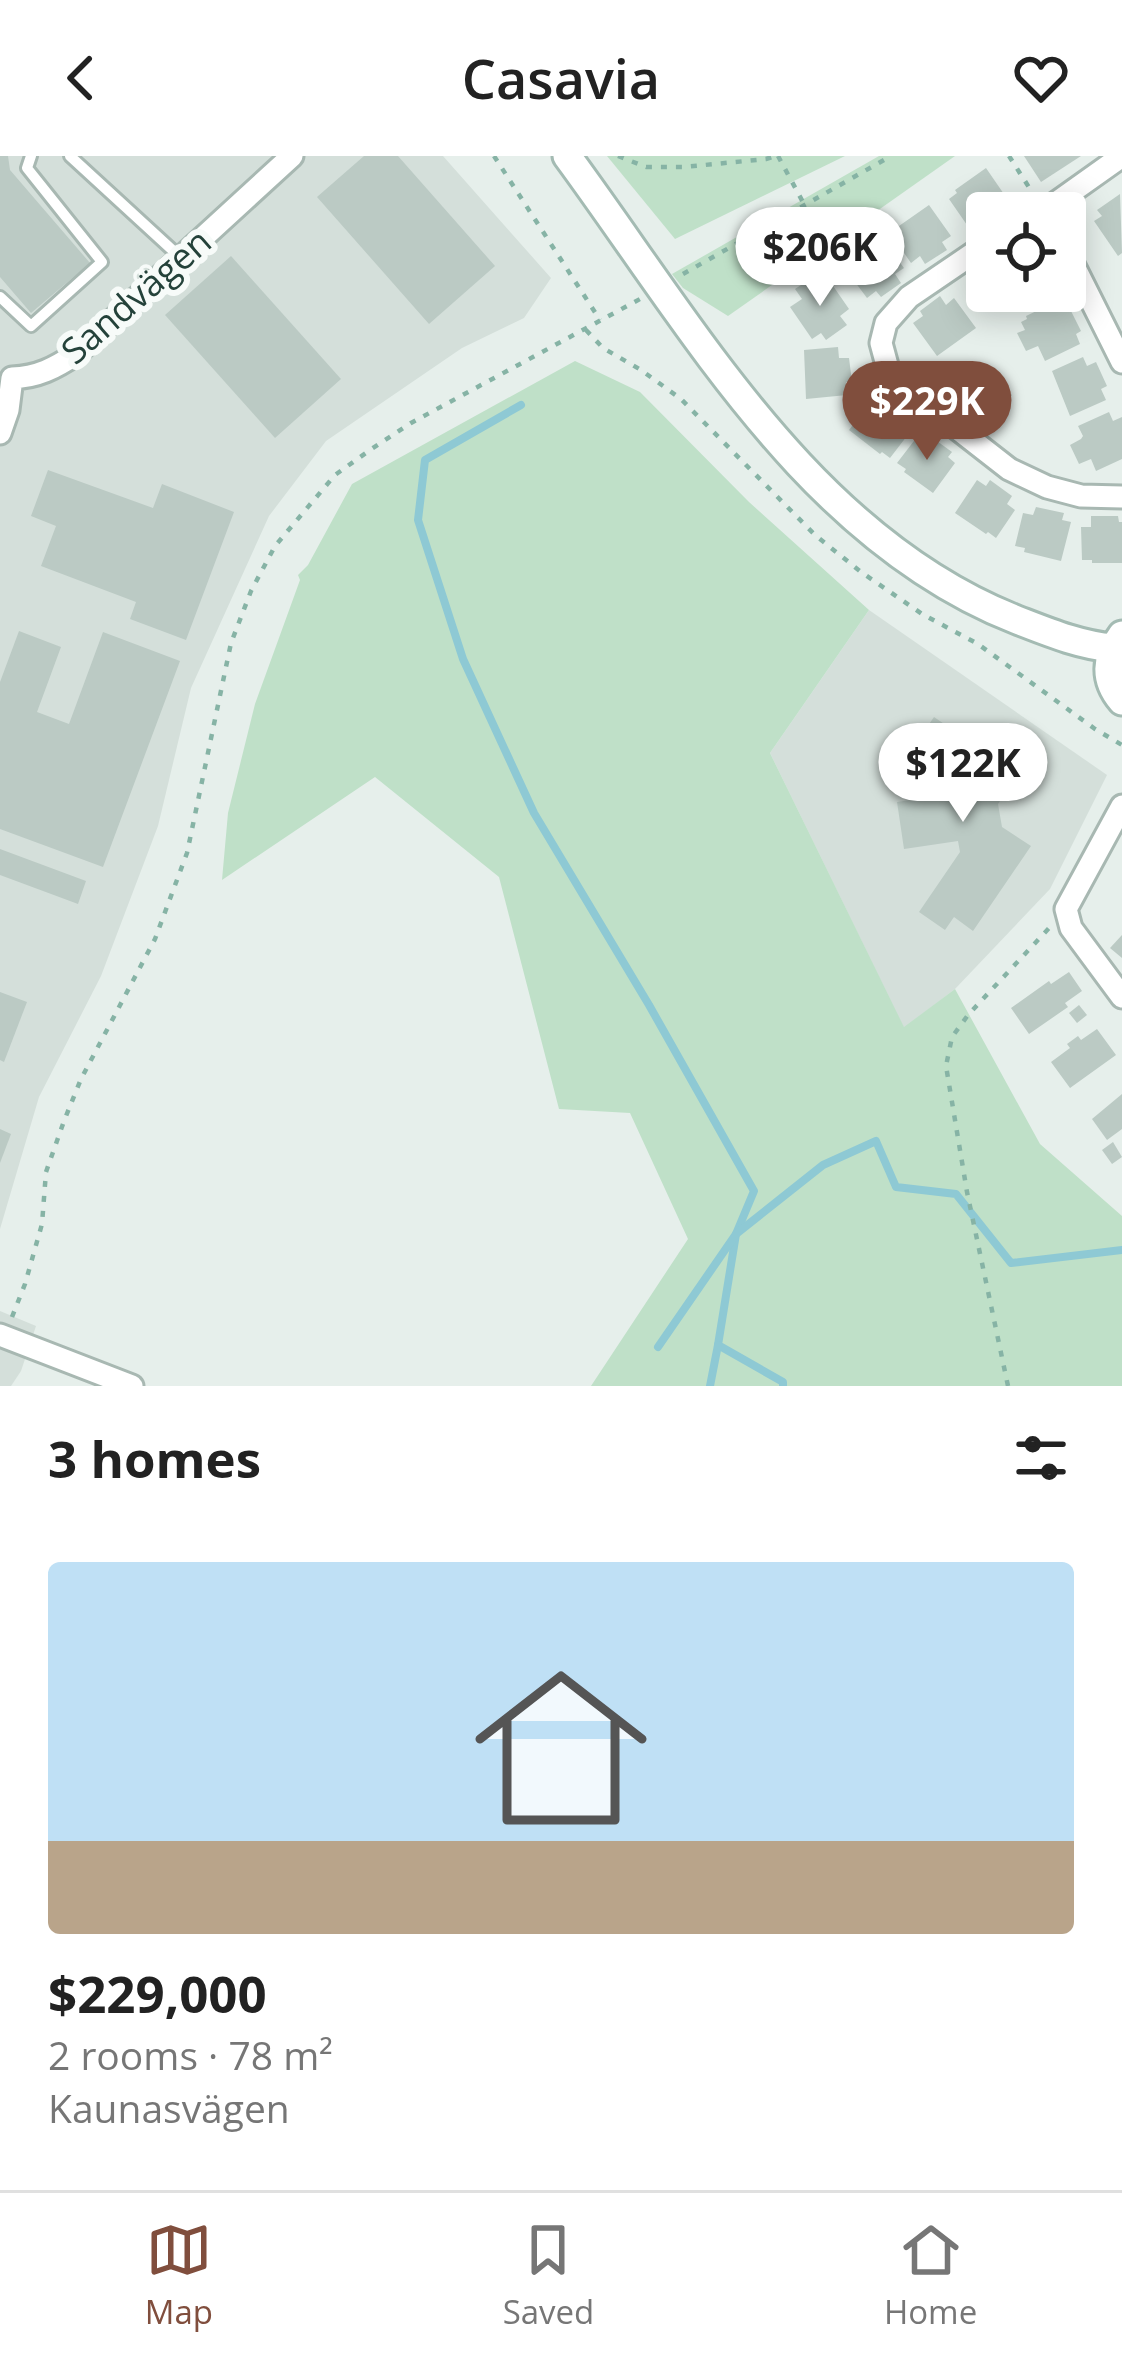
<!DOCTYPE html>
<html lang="en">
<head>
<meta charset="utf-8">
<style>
  :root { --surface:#fff; --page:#f2f2f2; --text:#222; --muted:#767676; --line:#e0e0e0; --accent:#804e3d }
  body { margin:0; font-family:"Open Sans",sans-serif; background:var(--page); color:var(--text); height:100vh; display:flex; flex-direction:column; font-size:45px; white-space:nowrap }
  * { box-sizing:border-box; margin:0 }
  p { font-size:39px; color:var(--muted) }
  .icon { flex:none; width:66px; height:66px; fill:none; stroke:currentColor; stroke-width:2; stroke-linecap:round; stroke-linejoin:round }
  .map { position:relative; height:1230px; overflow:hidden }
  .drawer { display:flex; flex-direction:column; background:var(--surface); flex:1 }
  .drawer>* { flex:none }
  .buttons { position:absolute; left:966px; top:36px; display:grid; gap:24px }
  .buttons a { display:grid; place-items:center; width:120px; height:120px; border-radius:12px; background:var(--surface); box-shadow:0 6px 30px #0003; font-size:60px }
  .price { position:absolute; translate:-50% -102px; padding:0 27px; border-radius:42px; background:#fff; color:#222; font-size:39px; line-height:78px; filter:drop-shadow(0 3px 6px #0008) }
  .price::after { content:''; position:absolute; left:50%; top:72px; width:36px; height:27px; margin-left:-18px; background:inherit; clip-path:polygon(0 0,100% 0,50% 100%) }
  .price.on { background:var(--accent); color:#fff }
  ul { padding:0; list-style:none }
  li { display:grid; align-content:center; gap:24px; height:636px; padding:0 48px }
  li+li { border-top:3px solid var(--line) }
  li span { display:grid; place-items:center; height:372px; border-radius:12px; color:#555 }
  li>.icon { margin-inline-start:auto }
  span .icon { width:216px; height:216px; fill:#fffc; stroke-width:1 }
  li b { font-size:51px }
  h2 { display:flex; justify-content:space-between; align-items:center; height:144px; padding:0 48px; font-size:51px }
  header { display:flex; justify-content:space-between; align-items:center; height:156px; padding:0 48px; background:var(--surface); font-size:54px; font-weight:600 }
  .menu { display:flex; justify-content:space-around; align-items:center; height:168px; border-top:3px solid var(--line); background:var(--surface); font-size:33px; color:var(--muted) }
  .menu a { display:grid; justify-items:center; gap:6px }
  .menu .on { color:var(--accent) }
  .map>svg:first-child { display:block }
</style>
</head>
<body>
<header><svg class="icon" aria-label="back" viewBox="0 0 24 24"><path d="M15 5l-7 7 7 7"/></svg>Casavia<svg class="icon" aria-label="heart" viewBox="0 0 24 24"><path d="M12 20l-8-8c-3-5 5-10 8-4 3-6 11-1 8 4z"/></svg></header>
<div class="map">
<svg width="1122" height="1230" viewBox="0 0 1122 1230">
  <rect width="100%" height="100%" fill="#e6efeb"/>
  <!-- built -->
  <g fill="#d4dfda">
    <path d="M0 0H443L551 122 524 162 462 192 326 285 269 360 191 532 158 670 101 820 39 941 0 1073Z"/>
    <path d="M869 454 1107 619 1050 733 955 833 904 872 770 597Z"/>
    <path d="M0 1155 36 1170 21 1215 11 1230H0Z"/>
  </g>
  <!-- green -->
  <g fill="#bfe0c8">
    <path d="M607 0H845L675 83Z"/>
    <path d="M879 0H955L728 160 683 132 672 118Z"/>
    <path d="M575 205 640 236 749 346 869 454 770 597 904 871 955 833 1040 988 1122 1060V1230H591L688 1083 630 957 559 953 499 721 375 621 222 724 228 657 255 548 300 424 298 419 308 409 352 328Z"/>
  </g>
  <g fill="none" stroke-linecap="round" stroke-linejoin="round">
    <!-- stream -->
    <g stroke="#8ec9d4" stroke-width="8">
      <path d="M521 249 425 304 418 364 463 503 534 657 649 849 754 1035 736 1078 718 1189 783 1226V1230"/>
      <path d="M658 1191 736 1078 823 1009 876 985 896 1031 956 1038 1011 1107 1122 1094"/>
      <path d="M710 1230 718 1189"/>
    </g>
  </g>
  <!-- building -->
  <g fill="#bbcac4">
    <path d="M0 0H8L10 14 90 107 31 157 0 121Z"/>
    <path d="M364 0H398L495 110 429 168 317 41Z"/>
    <path d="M1024 0H1081L1041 26Z"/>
    <path d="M986 12 1008 44 999 51 1004 57H987V68L982 72 975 63 967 69 949 43 957 37 955 34Z"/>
    <path d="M1120 38 1122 97 1118 100 1094 65 1102 60 1097 54Z"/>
    <path d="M929 49 951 80 942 86 947 94 925 108 920 100 911 107 893 81 902 75 899 70Z"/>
    <path d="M884 85 904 112 895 118 901 127 881 141 876 135 867 142 843 110 873 88 876 91Z"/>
    <path d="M231 100 341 223 275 282 165 159Z"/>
    <path d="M813 121 822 133 831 127 849 153 840 160 847 169 826 184 821 177 812 183 790 151 802 143 795 133Z"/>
    <path d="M1010 135H1059L1022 152Z"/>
    <path d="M940 140 946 149 954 142 976 172 937 200 913 167 923 160 920 155Z"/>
    <path d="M1057 145 1062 155 1069 151 1081 175 1076 178 1080 188 1045 205 1038 190 1026 195 1017 177 1025 174 1021 166 1027 163 1026 160Z"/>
    <path d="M838 191 839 202H849L852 226H846L847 239 806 243 804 194Z"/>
    <path d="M1083 201 1087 210 1096 206 1107 230 1101 233 1106 244 1070 260 1052 215Z"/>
    <path d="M971 211 980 218 983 215 1012 239 988 269 979 262 974 268 953 252 959 245 949 239Z"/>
    <path d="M873 243 881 250 885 244 908 261 902 270 910 276 890 302 882 296 880 298 849 274Z"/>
    <path d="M1109 256 1113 265 1122 261V303L1096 315 1091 303 1079 308 1070 289 1081 283 1083 280 1078 270Z"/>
    <path d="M930 280 952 296 948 301 955 307 933 337 904 316 906 313 897 307 917 281 925 287Z"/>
    <path d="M48 314 153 352 162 328 234 356 186 484 130 463 136 446 41 410 56 370 31 360Z"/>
    <path d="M977 324 986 330 990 324 1012 340 1007 348 1015 354 996 382 988 376 986 378 955 357Z"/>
    <path d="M1036 351 1064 357 1062 364 1071 366 1061 405 1024 396 1025 392 1015 390 1023 357 1033 359Z"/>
    <path d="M1091 360H1118L1119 366H1122V407H1092V404H1082L1081 371H1091Z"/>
    <path d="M19 475 61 491 37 556 69 568 103 476 180 505 103 711 0 673V526Z"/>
    <path d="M934 561 1018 618 998 648 1002 671 1031 690 973 775 954 761 945 774 919 756 960 696 958 685 904 693 897 646 949 638 954 631 907 600Z"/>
    <path d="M0 693 86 725 78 748 0 719Z"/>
    <path d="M1122 779V802L1110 792Z"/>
    <path d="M1069 816 1082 835 1065 847 1068 851 1029 878 1011 852 1049 825 1051 828Z"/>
    <path d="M0 836 27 846 4 906 0 904Z"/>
    <path d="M1079 849 1087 859 1077 867 1069 857Z"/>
    <path d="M1097 873 1116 899 1070 932 1051 906 1070 892 1067 888 1078 880 1081 884Z"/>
    <path d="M1122 938V973L1107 984 1092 963Z"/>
    <path d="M0 973 11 978 0 1007Z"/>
    <path d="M1113 986 1122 1001 1112 1008 1102 994Z"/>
  </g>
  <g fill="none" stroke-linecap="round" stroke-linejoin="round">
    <defs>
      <g id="lane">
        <path d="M70 0 181 102"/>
        <path d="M0 141 31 170 102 106 27 12 31 0"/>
      </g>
      <g id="street">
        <path d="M1048 57 1046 54 1122 0"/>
        <path d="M987 88 909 141 886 167 881 187 888 213 909 235 1009 313 1047 331 1081 340 1122 341"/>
        <path d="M1065 92 1122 206"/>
        <path d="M0 277 8 254 12 222C38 221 55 212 76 198L292 0"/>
        <path d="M1122 650 1066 753 1071 772 1122 841"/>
        <path d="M0 1179 132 1230"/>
      </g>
      <g id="secondary">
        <path d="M567 0C693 171 810 383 1017 464 1048 476 1079 489 1113 492"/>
        <path d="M1122 479C1105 502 1104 524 1122 545"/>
      </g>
    </defs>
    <!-- lane casing -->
    <use href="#lane" stroke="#a8b8b2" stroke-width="16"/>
    <!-- street casing -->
    <use href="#street" stroke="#a8b8b2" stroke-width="27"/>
    <!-- secondary casing -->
    <use href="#secondary" stroke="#a4bbb3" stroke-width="33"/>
    <!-- path -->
    <g stroke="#86b3a5" stroke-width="4.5" stroke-dasharray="6 9" stroke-linecap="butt">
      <path d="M494 0 600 164"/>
      <path d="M618 0 646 11H684L766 3 775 0"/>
      <path d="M778 0 804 48"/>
      <path d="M1009 0 1032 36"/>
      <path d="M683 118 891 0"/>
      <path d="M586 174 603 192 641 214 681 243 815 379 861 416 922 458 978 488 1095 573 1122 589"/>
      <path d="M12 1161 25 1128 42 1068 46 1016 64 965 81 923 155 783 187 697 231 487 251 435 275 390 335 319 370 294 411 267 640 143"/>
      <path d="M1008 1230 967 1036 946 910 952 881 968 859 1051 770"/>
    </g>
    <!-- lane -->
    <use href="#lane" stroke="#fff" stroke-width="10"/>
    <!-- street -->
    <use href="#street" stroke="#fff" stroke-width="21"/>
    <!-- secondary -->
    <use href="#secondary" stroke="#fff" stroke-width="27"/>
  </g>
  <g text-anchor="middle" stroke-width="12" stroke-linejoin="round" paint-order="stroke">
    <!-- street labels -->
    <g font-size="36" fill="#24423a" stroke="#f7fbf9">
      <text transform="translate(136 140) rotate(-41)" y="13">Sandvägen</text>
    </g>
  </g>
</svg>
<div class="buttons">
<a><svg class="icon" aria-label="locate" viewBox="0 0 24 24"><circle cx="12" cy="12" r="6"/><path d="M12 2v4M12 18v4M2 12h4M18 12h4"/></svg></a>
</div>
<b class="price" style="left:820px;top:153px">$206K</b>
<b class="price on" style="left:927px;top:307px">$229K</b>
<b class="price" style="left:963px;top:669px">$122K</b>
</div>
<section class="drawer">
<h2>3 homes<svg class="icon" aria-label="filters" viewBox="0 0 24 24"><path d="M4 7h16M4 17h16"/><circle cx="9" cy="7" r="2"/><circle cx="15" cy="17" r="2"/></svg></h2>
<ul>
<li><span style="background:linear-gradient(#bfe0f5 75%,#b9a48a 0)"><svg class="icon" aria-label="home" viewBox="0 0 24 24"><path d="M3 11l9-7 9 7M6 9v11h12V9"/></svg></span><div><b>$229,000</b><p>2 rooms · 78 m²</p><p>Kaunasvägen</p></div></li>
</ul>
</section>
<nav class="menu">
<a class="on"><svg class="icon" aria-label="map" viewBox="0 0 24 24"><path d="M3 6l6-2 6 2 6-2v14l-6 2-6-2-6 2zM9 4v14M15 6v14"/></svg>Map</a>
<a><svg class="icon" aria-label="saved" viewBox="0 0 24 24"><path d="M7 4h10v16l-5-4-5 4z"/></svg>Saved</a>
<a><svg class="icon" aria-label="home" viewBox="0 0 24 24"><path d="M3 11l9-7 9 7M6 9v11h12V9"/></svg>Home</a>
</nav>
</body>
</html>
